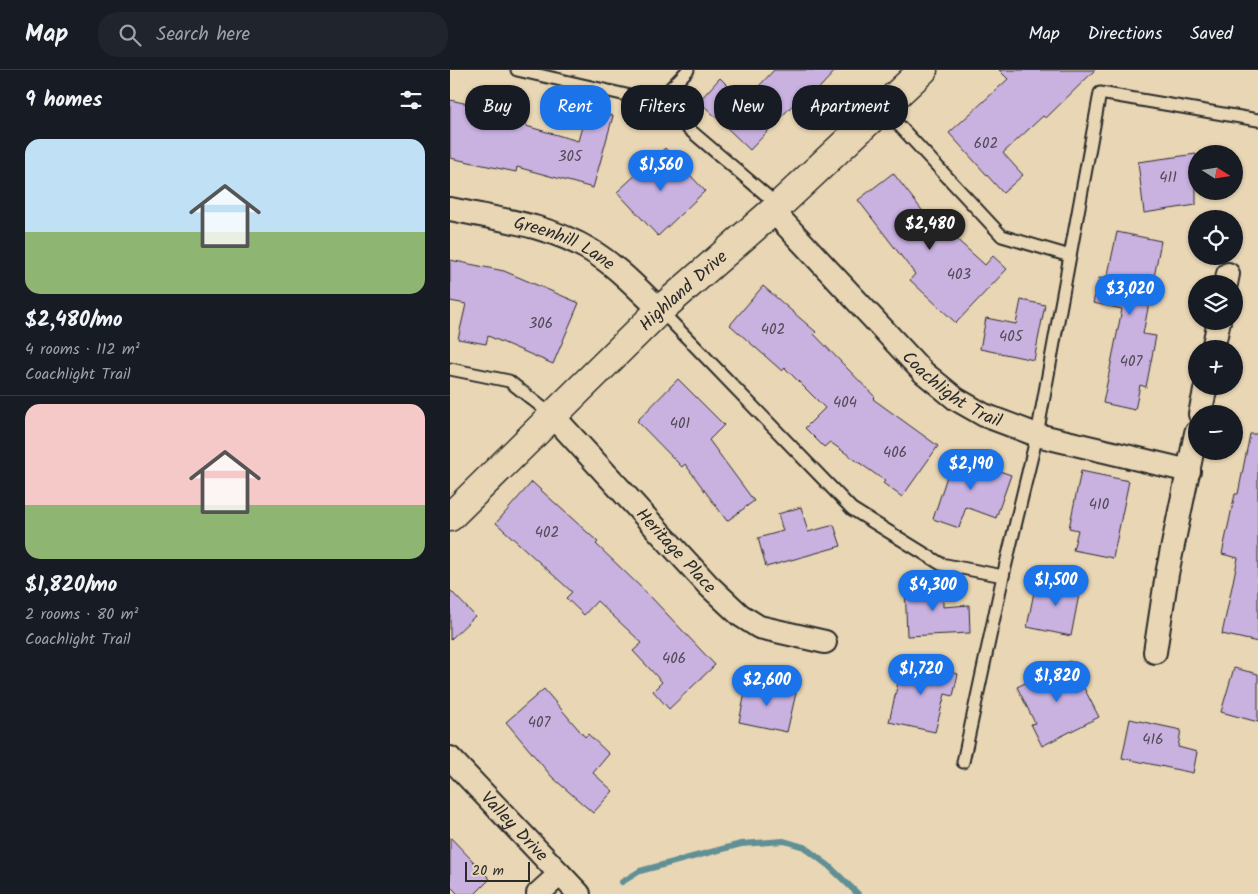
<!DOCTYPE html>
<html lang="en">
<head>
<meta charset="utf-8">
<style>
  :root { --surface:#171b24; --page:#20242c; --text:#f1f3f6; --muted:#9ea1a6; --line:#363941; --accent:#1a73e8 }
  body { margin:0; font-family:Kalam,sans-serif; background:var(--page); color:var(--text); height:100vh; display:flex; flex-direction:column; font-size:19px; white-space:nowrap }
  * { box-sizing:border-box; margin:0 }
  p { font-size:16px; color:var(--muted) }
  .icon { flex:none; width:28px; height:28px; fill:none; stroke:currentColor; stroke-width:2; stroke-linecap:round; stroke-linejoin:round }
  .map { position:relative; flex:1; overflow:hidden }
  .side { display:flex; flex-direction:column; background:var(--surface); width:450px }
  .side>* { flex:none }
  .guide { position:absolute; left:15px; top:15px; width:475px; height:45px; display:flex; gap:10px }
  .needle { width:32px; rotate:102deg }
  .controls { position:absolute; left:738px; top:75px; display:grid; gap:10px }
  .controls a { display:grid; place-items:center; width:55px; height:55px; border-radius:50%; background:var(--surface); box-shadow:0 1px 4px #0004; font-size:25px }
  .scale { position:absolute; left:15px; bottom:12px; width:65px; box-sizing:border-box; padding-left:5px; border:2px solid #2b2b2b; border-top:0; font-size:14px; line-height:18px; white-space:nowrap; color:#2b2b2b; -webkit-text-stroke:4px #e8d6b4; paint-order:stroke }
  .price { position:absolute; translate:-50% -42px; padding:0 11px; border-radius:18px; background:var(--accent); color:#fff; font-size:16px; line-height:32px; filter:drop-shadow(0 1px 2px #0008) }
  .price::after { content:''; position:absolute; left:50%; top:30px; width:15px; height:11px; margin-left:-8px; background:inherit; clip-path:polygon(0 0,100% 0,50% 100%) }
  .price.current { background:#222; color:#fff }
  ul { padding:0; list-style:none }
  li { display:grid; align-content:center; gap:10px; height:265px; padding:0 25px }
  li+li { border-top:1px solid var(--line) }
  li span { display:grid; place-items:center; height:155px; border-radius:15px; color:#555 }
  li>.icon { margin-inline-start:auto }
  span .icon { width:90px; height:90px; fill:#fffc; stroke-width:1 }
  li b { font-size:21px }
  h2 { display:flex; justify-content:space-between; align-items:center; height:60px; padding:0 25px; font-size:21px }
  .pill { padding:0 18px; border-radius:20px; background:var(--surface); box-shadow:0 1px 4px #0004; font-size:18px; line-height:45px }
  .pill.current { background:var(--accent); color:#fff }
  header { display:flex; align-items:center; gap:30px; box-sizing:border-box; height:70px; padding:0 25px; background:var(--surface); border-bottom:1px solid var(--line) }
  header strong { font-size:24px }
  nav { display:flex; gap:28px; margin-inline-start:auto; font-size:18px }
  .search { width:350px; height:45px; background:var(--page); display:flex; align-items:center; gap:12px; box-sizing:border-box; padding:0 18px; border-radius:20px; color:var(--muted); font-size:19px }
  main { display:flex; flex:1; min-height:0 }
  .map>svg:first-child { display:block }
</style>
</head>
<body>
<header>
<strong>Map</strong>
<div class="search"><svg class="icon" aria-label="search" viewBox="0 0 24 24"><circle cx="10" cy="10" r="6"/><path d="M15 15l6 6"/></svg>Search here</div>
<nav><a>Map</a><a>Directions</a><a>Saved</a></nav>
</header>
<main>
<section class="side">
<h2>9 homes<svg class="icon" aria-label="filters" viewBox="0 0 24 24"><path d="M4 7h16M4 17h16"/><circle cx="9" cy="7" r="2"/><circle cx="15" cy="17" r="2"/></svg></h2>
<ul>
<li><span style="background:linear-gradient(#bfe0f5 60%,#8fb573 0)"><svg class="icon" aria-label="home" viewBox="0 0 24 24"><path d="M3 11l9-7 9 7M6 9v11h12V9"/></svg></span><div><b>$2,480/mo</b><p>4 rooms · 112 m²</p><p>Coachlight Trail</p></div></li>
<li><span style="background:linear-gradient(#f6c9c9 65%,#8fb573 0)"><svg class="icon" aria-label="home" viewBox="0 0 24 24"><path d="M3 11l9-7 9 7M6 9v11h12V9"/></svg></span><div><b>$1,820/mo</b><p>2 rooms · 80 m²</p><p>Coachlight Trail</p></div></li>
</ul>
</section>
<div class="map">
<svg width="808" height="824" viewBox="0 0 808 824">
  <rect width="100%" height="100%" fill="#e8d6b4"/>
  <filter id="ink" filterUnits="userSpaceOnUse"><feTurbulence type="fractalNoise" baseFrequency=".02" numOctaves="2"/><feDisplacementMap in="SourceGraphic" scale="10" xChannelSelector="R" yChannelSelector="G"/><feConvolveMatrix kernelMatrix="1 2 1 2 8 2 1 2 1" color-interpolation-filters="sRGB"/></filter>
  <g filter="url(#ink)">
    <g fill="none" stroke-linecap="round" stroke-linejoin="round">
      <!-- stream -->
      <path stroke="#609095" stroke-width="6" d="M172 812 190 801 291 774 334 771 354 777 379 796 408 824"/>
    </g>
    <!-- building -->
    <g fill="#c9b1e0" stroke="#2b2b2b">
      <path d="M324 0H386L361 27 355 22 300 80 249 31 270 8 294 32Z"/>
      <path d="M549 0H645L596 48 593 46 553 83 573 105 553 123 499 63 558 9Z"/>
      <path d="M0 30 78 47 76 56 128 71 137 39 163 46 143 118 67 97 66 102 0 88Z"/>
      <path d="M215 78 255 121 208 166 167 122Z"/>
      <path d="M746 84V135L694 143 688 92Z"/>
      <path d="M443 103 496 171 502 165 535 195 543 186 557 199 506 253 460 210 465 204 408 130Z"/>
      <path d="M667 162 711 171 693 264 706 266 696 317 690 315 685 340 653 333 672 239 643 233 649 208 657 209Z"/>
      <path d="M0 190 54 201 129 233 103 294 38 266 36 274 8 269 16 234 0 231Z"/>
      <path d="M313 216 366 262 364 264 425 327 423 329 488 376 452 427 433 413 435 411 380 372 374 377 355 358 375 338 335 298 332 301 280 255Z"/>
      <path d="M571 230 595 235 584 290 530 279 536 248 566 254Z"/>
      <path d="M228 309 274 355 259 370 304 431 277 451 235 394 232 397 187 351Z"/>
      <path d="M800 364H808V572L772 564 788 488 772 484 785 424H788Z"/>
      <path d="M504 385 561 405 546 448 516 437 509 458 483 449Z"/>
      <path d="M631 401 679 411 663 488 623 480 628 460 619 458Z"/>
      <path d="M82 412 148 472 146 474 200 526 265 595 219 639 203 621 212 612 183 581 192 573 147 531 134 545 116 528 122 522 46 453Z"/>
      <path d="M351 437 358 462 384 455 391 476 316 497 308 468 333 461 328 444Z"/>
      <path d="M608 504 632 509 621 566 577 557 584 522 603 526Z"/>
      <path d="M493 512V537L519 535 520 563 457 566 455 514Z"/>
      <path d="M0 520 25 546 0 570Z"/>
      <path d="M453 591 508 604 503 626 495 624 485 662 439 652Z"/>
      <path d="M620 591 649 647 592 676 581 654 585 653 567 617Z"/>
      <path d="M784 598 808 604V652L771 642Z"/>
      <path d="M297 613 346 623 337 662 289 652Z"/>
      <path d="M94 619 135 667 138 664 159 684 143 703 163 721 143 743 102 707 56 652Z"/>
      <path d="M680 649 731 660 728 677 747 682 743 703 672 688Z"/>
      <path d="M0 767 40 809 25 824H8L0 816Z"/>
    </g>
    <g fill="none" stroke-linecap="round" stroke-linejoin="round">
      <defs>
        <g id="service">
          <path d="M67 0 207 32"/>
          <path d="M238 0 207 32 329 136"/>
          <path d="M433 38 552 166 620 186"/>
          <path d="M210 240 402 439 491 494 553 506 513 692"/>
          <path d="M0 299 59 311 103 346"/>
          <path d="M553 506 587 365 650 23 808 50"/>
        </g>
        <g id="minor">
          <path id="s1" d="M0 139C47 149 99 155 140 180 167 196 188 219 210 240"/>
          <path id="s2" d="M323 141 473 302 506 329 534 345 587 365 739 401"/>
          <path d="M776 214 778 204"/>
          <path d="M763 279 769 251"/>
          <path d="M750 344 756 316"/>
          <path id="s3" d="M104 347 258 515 290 545 309 557 375 572"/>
          <path d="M705 582 717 504 746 363"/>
          <path id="s4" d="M0 688 129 824"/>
          <path d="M88 824 110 804"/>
        </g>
        <g id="tertiary">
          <path id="s5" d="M0 447 210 240 323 141 473 0"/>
        </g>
      </defs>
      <!-- service casing -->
      <use href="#service" stroke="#2b2b2b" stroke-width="15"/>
      <!-- minor casing -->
      <use href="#minor" stroke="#2b2b2b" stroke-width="26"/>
      <!-- tertiary casing -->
      <use href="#tertiary" stroke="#2b2b2b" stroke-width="31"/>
      <!-- service -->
      <use href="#service" stroke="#e8d6b4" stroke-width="11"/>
      <!-- minor -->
      <use href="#minor" stroke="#e8d6b4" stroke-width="22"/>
      <!-- tertiary -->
      <use href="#tertiary" stroke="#e8d6b4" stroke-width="28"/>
    </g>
  </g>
  <g text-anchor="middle" stroke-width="4" stroke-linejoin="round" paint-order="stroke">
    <!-- number labels -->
    <g font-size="15" fill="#524c58">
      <text x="536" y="78">602</text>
      <text x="120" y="91">305</text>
      <text x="718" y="112">411</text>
      <text x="509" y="209">403</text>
      <text x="91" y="258">306</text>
      <text x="323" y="264">402</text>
      <text x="561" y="271">405</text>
      <text x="681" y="296">407</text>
      <text x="395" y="337">404</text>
      <text x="230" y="358">401</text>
      <text x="445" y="387">406</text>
      <text x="649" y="439">410</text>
      <text x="97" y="467">402</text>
      <text x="224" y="593">406</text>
      <text x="89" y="657">407</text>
      <text x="703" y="674">416</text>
    </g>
    <!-- street labels -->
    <g font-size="18" fill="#2b2b2b" stroke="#e8d6b4">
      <text dy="6" stroke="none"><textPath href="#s1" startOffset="120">Greenhill Lane</textPath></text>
      <text dy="6" stroke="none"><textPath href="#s5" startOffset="325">Highland Drive</textPath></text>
      <text dy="6" stroke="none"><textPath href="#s2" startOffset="254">Coachlight Trail</textPath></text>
      <text dy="6" stroke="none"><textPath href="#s3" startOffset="181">Heritage Place</textPath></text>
      <text dy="6" stroke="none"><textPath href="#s4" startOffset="94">Valley Drive</textPath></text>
    </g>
  </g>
</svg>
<div class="controls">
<a><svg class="needle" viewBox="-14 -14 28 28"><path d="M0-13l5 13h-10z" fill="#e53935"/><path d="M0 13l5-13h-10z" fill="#9ea1a6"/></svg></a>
<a><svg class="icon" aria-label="locate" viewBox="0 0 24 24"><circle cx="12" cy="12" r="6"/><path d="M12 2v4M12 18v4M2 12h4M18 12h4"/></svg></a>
<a><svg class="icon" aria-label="layers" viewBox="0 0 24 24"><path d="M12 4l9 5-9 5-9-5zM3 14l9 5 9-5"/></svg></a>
<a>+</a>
<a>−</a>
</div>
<div class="scale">20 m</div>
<b class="price" style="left:211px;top:122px">$1,560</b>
<b class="price current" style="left:480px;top:181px">$2,480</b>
<b class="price" style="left:680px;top:246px">$3,020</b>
<b class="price" style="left:521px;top:421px">$2,190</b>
<b class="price" style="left:606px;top:537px">$1,500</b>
<b class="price" style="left:483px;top:542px">$4,300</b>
<b class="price" style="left:471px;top:626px">$1,720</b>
<b class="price" style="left:607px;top:633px">$1,820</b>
<b class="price" style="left:317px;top:637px">$2,600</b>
<div class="guide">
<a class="pill">Buy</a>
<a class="pill current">Rent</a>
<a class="pill">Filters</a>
<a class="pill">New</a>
<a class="pill">Apartment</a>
</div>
</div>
</main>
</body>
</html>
